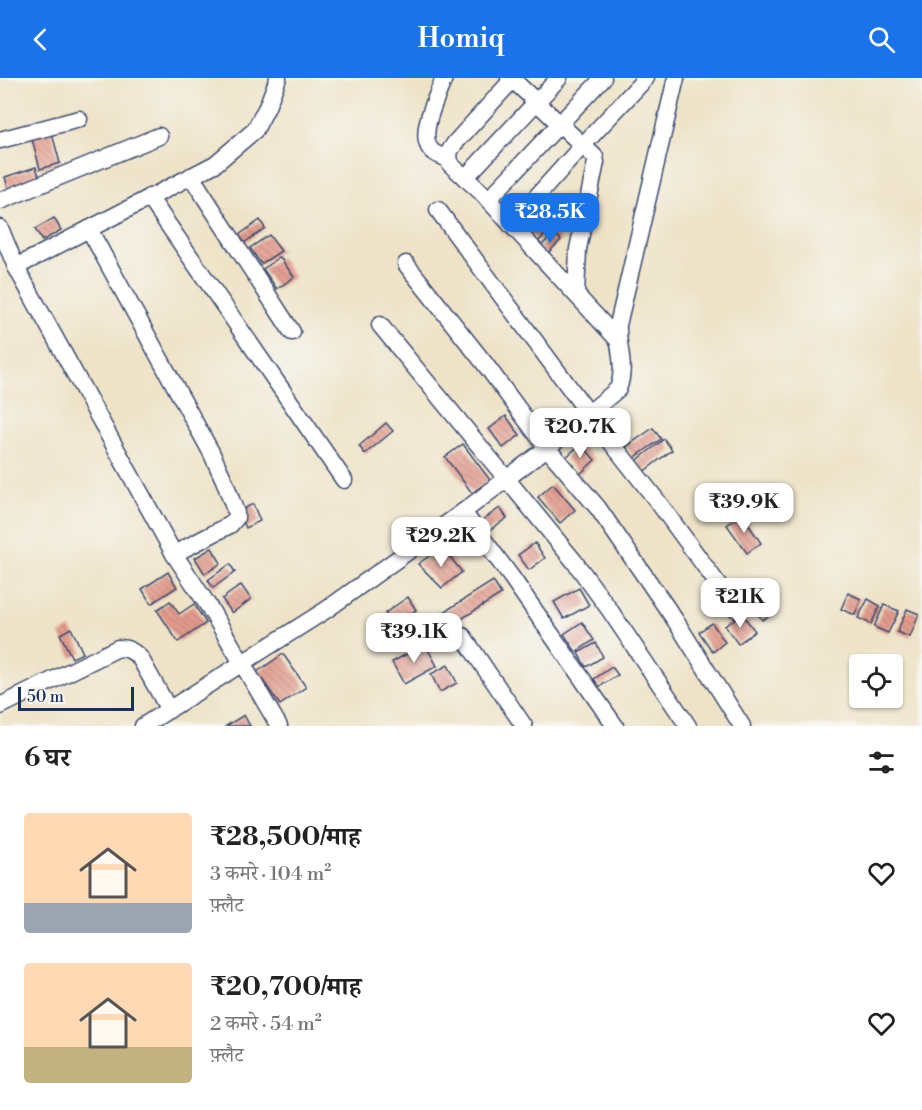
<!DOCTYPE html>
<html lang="hi">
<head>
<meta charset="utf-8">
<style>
  :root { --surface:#fff; --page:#f2f2f2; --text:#222; --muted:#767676; --accent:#1a73e8 }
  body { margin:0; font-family:"Libre Bodoni","Noto Serif Devanagari",serif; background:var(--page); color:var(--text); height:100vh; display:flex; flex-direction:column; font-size:22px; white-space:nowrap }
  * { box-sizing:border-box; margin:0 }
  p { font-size:20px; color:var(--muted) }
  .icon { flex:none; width:33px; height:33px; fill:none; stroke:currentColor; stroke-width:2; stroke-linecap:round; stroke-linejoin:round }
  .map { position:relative; height:648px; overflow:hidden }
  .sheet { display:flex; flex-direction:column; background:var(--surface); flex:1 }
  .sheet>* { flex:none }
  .buttons { position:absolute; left:849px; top:576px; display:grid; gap:12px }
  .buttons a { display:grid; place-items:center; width:54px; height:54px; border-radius:6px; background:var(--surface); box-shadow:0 2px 4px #0004; font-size:30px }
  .scale { position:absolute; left:18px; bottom:15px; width:116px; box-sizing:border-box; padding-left:6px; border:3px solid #1b2f5e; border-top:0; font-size:16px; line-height:21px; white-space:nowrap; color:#1b2f5e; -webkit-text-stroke:4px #f6f6f2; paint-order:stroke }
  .price { position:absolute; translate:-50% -51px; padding:0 14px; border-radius:12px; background:#fff; color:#222; font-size:20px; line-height:39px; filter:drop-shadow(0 2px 3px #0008) }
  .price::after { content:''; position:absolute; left:50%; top:36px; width:18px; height:14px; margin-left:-9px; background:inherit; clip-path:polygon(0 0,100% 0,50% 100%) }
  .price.active { background:var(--accent); color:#fff }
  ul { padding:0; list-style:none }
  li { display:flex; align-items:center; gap:18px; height:150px; padding:0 24px }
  li span { display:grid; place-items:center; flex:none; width:168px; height:120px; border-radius:6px; color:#555 }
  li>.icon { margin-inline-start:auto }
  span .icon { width:72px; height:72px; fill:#fffc; stroke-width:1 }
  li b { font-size:26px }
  h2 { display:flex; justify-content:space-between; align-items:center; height:72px; padding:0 24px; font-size:26px }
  header { display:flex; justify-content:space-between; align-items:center; height:78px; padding:0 24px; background:var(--accent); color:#fff; font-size:27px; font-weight:600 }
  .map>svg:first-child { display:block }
</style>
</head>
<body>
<header><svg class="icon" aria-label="back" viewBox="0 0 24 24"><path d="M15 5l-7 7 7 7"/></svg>Homiq<svg class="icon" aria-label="search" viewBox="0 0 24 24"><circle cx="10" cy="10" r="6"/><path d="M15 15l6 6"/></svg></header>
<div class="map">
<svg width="922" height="648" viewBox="0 0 922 648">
  <defs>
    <pattern id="building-back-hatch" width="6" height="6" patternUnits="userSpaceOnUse" patternTransform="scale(1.5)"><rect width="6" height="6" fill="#e49c8d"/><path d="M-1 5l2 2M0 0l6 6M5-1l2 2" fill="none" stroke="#b88076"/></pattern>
  </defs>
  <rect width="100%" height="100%" fill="#f6f6f2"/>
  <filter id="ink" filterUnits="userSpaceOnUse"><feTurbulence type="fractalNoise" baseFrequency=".0167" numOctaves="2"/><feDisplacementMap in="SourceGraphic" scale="12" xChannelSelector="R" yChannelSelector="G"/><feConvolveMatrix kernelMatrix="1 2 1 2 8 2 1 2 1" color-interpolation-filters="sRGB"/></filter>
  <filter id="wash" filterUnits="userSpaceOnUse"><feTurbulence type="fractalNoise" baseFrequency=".008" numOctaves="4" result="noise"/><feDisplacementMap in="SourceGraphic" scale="24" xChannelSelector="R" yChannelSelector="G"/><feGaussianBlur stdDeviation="1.35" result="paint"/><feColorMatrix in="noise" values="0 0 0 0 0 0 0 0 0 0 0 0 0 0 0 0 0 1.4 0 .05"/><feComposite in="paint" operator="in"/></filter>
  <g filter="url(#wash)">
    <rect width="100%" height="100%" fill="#eee3c7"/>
    <g id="blocks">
      <!-- building -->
      <g fill="url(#building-back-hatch)">
        <path d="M51 52 60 85 40 91 31 57Z"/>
        <path d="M36 89 41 104 9 113 5 99Z"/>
        <path d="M539 136 552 149 538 164 524 151Z"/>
        <path d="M54 140 61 152 42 163 35 151Z"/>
        <path d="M260 142 265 150 244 165 239 157Z"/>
        <path d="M554 155 561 162 546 177 539 170Z"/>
        <path d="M269 157 281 173 261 186 250 170Z"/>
        <path d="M280 179 294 199 277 211 263 191Z"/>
        <path d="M506 338 520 357 503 370 489 351Z"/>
        <path d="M386 345 393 353 365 376 359 368Z"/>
        <path d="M653 350 661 361 634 380 626 369Z"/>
        <path d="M664 361 672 372 643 394 635 384Z"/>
        <path d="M463 366 490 402 472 415 445 379Z"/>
        <path d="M581 366 595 382 580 396 565 380Z"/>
        <path d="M553 406 575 432 560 445 538 419Z"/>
        <path d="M253 426 260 443 246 450 239 433Z"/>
        <path d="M500 430 507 440 488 453 481 443Z"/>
        <path d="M742 437 761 465 747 475 727 447Z"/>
        <path d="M535 465 545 480 529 492 518 477Z"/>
        <path d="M442 469 462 494 442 510 418 486Z"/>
        <path d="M212 470 221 485 205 496 195 480Z"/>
        <path d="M230 486 235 494 213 510 208 502Z"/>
        <path d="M168 494 177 509 151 526 142 511Z"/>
        <path d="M493 503 501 516 433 559 425 546Z"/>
        <path d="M241 507 251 521 232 535 222 521Z"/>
        <path d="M579 510 589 527 564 541 554 524Z"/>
        <path d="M848 515 861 521 855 537 841 531Z"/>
        <path d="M768 517 778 533 762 542 753 527Z"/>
        <path d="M408 519 416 532 393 548 385 535Z"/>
        <path d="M868 521 880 528 871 546 858 540Z"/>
        <path d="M170 523 179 536 194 526 206 545 178 564 157 532Z"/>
        <path d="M884 527 899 533 888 555 874 549Z"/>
        <path d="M907 531 919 536 910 559 897 554Z"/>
        <path d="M742 536 755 553 738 566 725 548Z"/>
        <path d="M582 544 594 562 576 574 564 556Z"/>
        <path d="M712 545 725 564 713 574 699 554Z"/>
        <path d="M71 550 83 575 72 580 60 556Z"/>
        <path d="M596 565 603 579 586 589 578 575Z"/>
        <path d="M425 566 437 588 404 606 392 584Z"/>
        <path d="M283 576 306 609 280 627 257 594Z"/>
        <path d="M448 587 457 605 440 614 431 596Z"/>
        <path d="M612 589 618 597 599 609 594 601Z"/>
        <path d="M244 637 250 648H226Z"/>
      </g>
    </g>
  </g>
  <g filter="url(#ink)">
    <use href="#blocks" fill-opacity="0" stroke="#3b4a6e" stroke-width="1.5"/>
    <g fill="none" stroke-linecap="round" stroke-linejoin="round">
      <defs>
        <g id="street">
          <path d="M444 0C438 17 417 56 431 72 435 77 443 78 448 81"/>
          <path d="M509 0 513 2 595 79 596 84 578 171 576 216"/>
          <path d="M514 0 455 65 449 74 450 86 481 114 618 262"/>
          <path d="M0 62 79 41"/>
          <path d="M191 98 292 254"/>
          <path d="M465 100 559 0"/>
          <path d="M149 119 344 402"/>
          <path d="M488 122 603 0"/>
          <path d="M0 123 159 58"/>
          <path d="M438 132 589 336 658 424 736 531"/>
          <path d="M511 147 583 67 646 0"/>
          <path d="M0 150 16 189 174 476 209 529 279 648"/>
          <path d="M89 151 215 86 255 52 267 29 278 0"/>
          <path d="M406 186 485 286 547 370 598 430 675 542 742 648"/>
          <path d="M16 189 89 151 211 374 224 402 236 435V440L230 447 174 476"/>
          <path d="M380 247 574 483 609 531 688 648"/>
          <path d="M463 434 512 500 615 648"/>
          <path d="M463 558 524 648"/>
          <path d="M0 628 118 570C128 570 133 573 140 580L169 632"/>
          <path d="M143 648 326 532 463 434 547 370 618 311C627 287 617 271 618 247L676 0"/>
        </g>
      </defs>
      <!-- street casing -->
      <use href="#street" stroke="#3b4a6e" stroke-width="19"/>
      <!-- street -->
      <use href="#street" stroke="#fff" stroke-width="16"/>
    </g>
  </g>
</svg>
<div class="buttons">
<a><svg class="icon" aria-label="locate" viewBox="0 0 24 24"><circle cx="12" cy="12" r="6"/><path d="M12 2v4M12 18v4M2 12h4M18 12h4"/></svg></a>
</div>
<div class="scale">50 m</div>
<b class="price active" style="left:550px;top:166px">₹28.5K</b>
<b class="price" style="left:580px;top:381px">₹20.7K</b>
<b class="price" style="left:744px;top:456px">₹39.9K</b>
<b class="price" style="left:441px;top:490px">₹29.2K</b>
<b class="price" style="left:740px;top:551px">₹21K</b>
<b class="price" style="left:414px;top:586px">₹39.1K</b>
</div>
<section class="sheet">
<h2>6 घर<svg class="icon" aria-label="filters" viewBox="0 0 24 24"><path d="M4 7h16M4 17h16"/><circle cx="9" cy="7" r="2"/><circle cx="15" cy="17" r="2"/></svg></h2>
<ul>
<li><span style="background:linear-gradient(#ffd9b3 75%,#9aa5b1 0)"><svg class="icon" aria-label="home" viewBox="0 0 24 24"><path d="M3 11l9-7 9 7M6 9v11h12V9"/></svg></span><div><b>₹28,500/माह</b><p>3 कमरे · 104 m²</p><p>फ़्लैट</p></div><svg class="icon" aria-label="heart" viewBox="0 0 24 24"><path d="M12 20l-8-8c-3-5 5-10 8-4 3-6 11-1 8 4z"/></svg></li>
<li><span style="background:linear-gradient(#ffd9b3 70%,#c2b280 0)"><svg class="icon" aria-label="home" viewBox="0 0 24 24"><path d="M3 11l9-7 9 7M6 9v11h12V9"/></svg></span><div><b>₹20,700/माह</b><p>2 कमरे · 54 m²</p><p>फ़्लैट</p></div><svg class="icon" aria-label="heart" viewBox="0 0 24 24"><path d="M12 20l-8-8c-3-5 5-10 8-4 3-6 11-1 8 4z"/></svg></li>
</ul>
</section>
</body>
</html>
